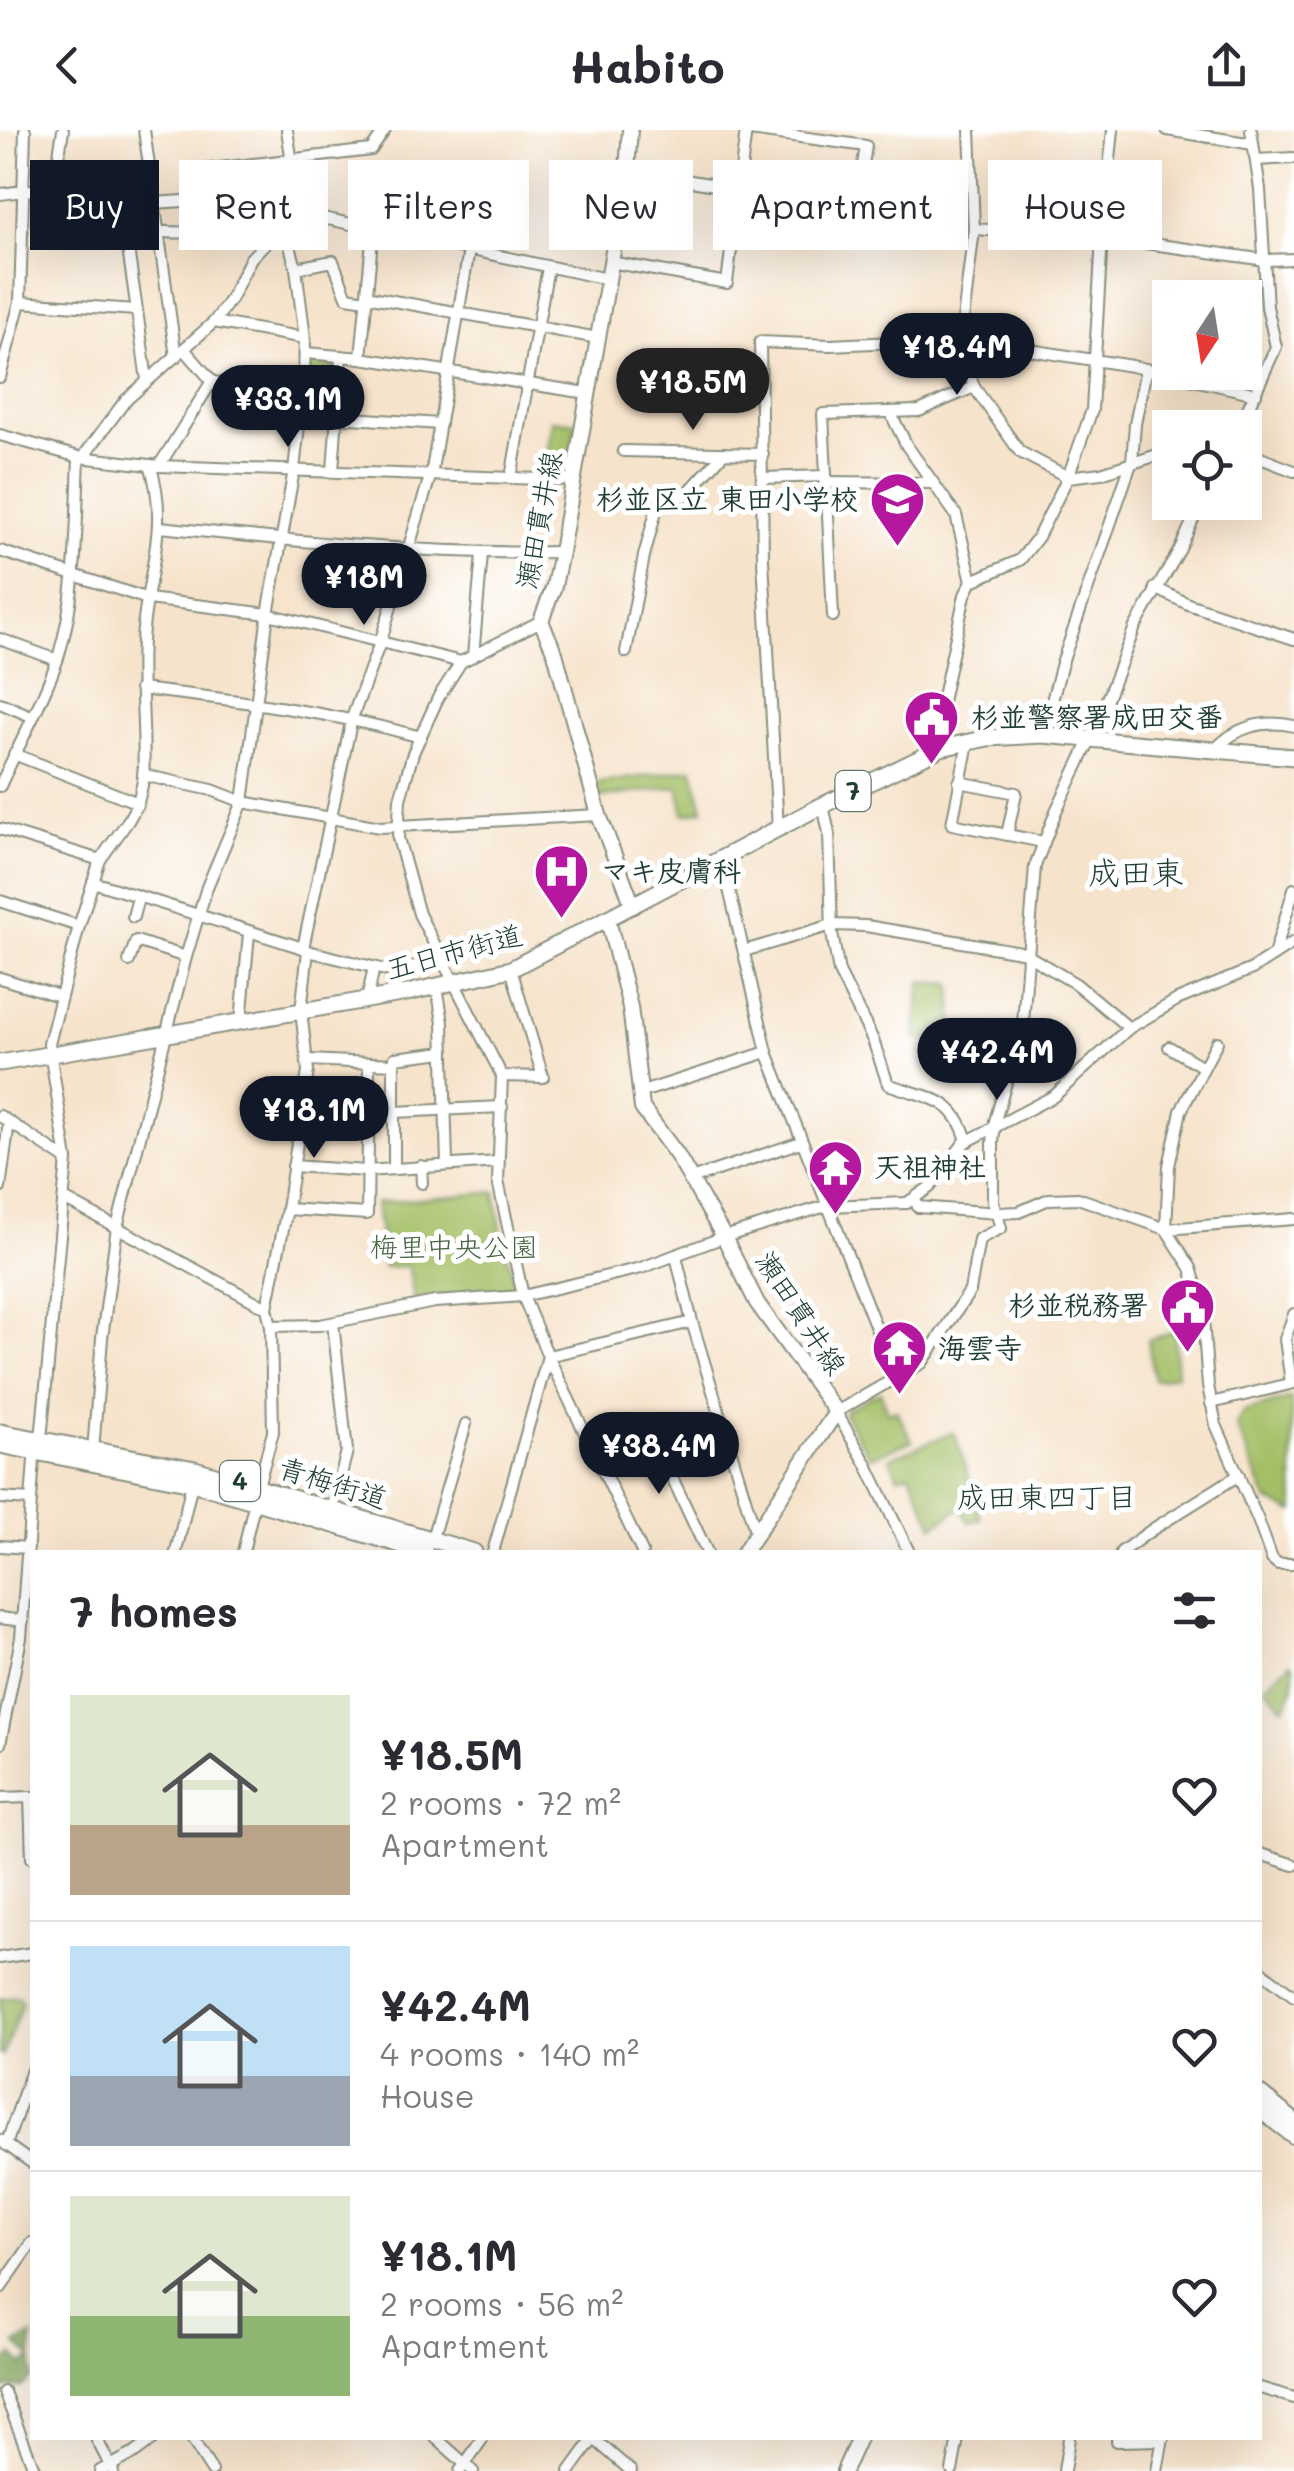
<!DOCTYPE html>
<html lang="en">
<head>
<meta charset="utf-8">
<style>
  :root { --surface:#fff; --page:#f2f2f3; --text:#2b2b33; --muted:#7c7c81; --line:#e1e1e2; --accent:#111827 }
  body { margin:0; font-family:Mali,"Klee One",sans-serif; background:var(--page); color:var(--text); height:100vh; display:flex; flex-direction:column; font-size:38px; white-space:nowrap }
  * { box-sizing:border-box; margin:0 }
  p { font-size:32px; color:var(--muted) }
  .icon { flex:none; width:55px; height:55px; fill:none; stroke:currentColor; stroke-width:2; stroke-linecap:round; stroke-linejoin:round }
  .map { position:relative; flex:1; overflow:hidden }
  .sheet { position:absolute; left:30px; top:1420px; width:1232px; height:890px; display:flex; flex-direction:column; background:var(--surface); border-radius:0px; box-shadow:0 10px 40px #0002 }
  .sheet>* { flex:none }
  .top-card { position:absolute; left:30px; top:30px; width:1235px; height:90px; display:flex; gap:20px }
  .needle { width:65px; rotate:192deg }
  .buttons { position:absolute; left:1152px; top:150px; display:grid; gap:20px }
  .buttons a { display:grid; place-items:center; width:110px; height:110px; border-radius:0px; background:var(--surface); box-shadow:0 10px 40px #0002; font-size:50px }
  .price { position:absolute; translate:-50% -85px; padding:0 22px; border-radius:35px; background:var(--accent); color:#fff; font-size:32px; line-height:65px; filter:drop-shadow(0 2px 5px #0008) }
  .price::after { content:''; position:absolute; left:50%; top:60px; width:30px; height:22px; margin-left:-15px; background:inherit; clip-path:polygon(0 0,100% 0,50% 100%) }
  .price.current { background:#222; color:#fff }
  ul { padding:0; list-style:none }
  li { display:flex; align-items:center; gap:30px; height:250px; padding:0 40px }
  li+li { border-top:2px solid var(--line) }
  li span { display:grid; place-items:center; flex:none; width:280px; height:200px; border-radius:0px; color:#555 }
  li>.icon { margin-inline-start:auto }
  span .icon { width:120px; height:120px; fill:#fffc; stroke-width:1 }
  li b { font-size:42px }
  h2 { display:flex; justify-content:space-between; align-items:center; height:120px; padding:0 40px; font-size:42px }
  .tag { padding:0 35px; border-radius:0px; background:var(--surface); box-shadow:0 10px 40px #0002; font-size:35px; line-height:90px }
  .tag.current { background:var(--accent); color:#fff }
  header { display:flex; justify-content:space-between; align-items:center; height:130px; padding:0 40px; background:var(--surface); font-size:45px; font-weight:700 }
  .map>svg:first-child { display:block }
</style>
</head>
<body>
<header><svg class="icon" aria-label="back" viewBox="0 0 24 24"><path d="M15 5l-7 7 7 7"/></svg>Habito<svg class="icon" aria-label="share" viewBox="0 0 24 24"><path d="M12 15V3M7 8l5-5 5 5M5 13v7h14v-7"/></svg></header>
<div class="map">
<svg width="1294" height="2341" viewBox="0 0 1294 2341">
  <rect width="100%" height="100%" fill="#fff"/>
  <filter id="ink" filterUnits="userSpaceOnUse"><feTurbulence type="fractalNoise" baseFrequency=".01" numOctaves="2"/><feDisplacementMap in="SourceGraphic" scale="20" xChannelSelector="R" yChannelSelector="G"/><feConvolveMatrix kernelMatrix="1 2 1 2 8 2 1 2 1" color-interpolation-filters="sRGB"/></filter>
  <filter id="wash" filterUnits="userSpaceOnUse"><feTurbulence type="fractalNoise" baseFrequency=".0048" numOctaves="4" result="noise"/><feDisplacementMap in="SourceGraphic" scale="40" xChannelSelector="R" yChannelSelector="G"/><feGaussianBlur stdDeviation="2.25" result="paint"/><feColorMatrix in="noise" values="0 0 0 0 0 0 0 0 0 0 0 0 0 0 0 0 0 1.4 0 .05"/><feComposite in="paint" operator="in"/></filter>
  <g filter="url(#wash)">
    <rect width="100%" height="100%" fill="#f6e3cb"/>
    <!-- green -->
    <g fill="#a4bf66" stroke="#627e4d" stroke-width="2.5">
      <path d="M306 229 335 232 333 273 302 270Z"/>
      <path d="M552 290 577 293 567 345 544 344Z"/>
      <path d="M693 639 703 680 684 684 678 657 597 668 593 654Z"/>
      <path d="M921 852 952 854 954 914 915 908Z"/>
      <path d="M495 1062 504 1116 517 1159 513 1163 414 1169 408 1136 384 1137 376 1073Z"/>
      <path d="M1174 1201 1177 1245 1154 1250 1148 1210Z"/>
      <path d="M880 1262 889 1283 896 1280 912 1311 870 1327 844 1284 845 1280Z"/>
      <path d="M1291 1268 1294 1382 1267 1370 1236 1295 1243 1282Z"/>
      <path d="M952 1303 955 1304 981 1389 969 1392 961 1378 934 1396 910 1343 898 1347 890 1328Z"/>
      <path d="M1291 1533 1294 1537V1556L1285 1576H1282L1265 1556Z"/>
      <path d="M18 1866 22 1873 3 1925 0 1924V1869Z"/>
    </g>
    <!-- forest -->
    <path fill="#83a65b" stroke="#517248" stroke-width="2.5" d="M32 2206V2248L22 2257 0 2259V2236L13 2225 23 2236 32 2227 16 2214Z"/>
  </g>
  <g filter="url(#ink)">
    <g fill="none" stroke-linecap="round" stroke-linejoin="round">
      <defs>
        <g id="minor">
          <path d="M144 0 176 227"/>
          <path d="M970 0 974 99 960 215 974 257 1020 322 1068 347 1101 343 1170 321"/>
          <path d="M1167 0 1253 14"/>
          <path d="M1256 30 1294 28"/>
          <path d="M627 40 738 59 851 72 858 66 866 16 750 0"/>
          <path d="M49 59 58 31 63 0"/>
          <path d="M0 64C25 62 54 52 77 67 90 76 95 91 112 96 119 99 128 97 135 99 188 107 231 100 283 94"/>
          <path d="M154 73 198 70 203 63V40L371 20 385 0"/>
          <path d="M295 82 607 149"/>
          <path d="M125 98 147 250"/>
          <path d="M974 99 1102 107 1266 130 1294 129"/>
          <path d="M610 132 727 153 746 0"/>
          <path d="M296 138 333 131 347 167 366 170"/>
          <path d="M366 166 598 208"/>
          <path d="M20 172 136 180"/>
          <path d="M214 192 305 208"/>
          <path d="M185 220 212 251 275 273 280 246 304 250"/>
          <path d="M306 223 361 228 587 263"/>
          <path d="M361 228 373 99"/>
          <path d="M0 247 20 172 25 0"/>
          <path d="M891 284 907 316 956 385 972 451"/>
          <path d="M337 287 440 294"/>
          <path d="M1239 298 1276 217 1267 177 1260 59 1251 0"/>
          <path d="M0 305 79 327 159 336 572 350"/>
          <path d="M623 321 763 324"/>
          <path d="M1245 322 1294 341"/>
          <path d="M83 327 125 271 214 192 230 170 251 128 295 82 297 64 287 0"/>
          <path d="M159 336 212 251"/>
          <path d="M333 341 341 226"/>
          <path d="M511 348 548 137"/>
          <path d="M763 348 825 346"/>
          <path d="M825 352 932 353"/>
          <path d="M160 397C294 411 426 425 561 422"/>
          <path d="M0 421 148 469 268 484 461 532"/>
          <path d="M1155 458 1188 474 1294 509"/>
          <path d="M833 486 823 284 919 281 974 257"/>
          <path d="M541 491 461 532 438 568 413 623 400 669 398 708 419 784 502 946 498 1051 523 1166 548 1226 642 1422"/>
          <path d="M0 509 57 530"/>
          <path d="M626 522 644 426 660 366 662 363 685 366 724 323"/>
          <path d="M473 526 482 424"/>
          <path d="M140 559C237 570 327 581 421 607"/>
          <path d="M0 573 31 586"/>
          <path d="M1043 605 1062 533 1132 331 1135 294 1146 239"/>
          <path d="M968 613 952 694 1043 712"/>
          <path d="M941 618 936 599 965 465 972 451 1020 430 1038 407 1068 347 1092 280 1102 107 1113 0"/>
          <path d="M1214 621C1234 597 1263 589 1294 596"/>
          <path d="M14 624 138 673"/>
          <path d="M143 645 212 660 243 672 380 697 599 685"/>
          <path d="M959 652 1016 663 1007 705"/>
          <path d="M0 656C19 614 43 572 58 528 78 463 76 394 79 327"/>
          <path d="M823 675 829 703 832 803 839 842 873 910 888 954C928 969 955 966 967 1011"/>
          <path d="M0 699 100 730"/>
          <path d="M778 699 763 430 760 212 830 215 960 209 1132 236 1256 264"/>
          <path d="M720 732 730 763 767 922 896 1248"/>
          <path d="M93 752 303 818"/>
          <path d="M0 771 79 796"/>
          <path d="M133 787 138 767"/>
          <path d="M308 821 385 840 446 833"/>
          <path d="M744 821 832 795 866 796 1027 823"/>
          <path d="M1027 825 1076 854 1129 898"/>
          <path d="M1274 825 1294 759"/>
          <path d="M129 831 136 811 186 827"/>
          <path d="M0 848 59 866"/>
          <path d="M437 856 443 893 447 1035"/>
          <path d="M367 870 374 837"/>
          <path d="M241 892 249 803"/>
          <path d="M1217 912 1181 981 1169 1036 1166 1099 1191 1138 1202 1175 1208 1256 1216 1295 1258 1390 1272 1429 1278 1434H1294"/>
          <path d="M1169 917 1203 937"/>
          <path d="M307 930 394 934V1038"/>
          <path d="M394 934 395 928 444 922"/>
          <path d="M502 946 543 947 511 839"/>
          <path d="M639 963 767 922"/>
          <path d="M394 982 502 977"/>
          <path d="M0 986 67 1030"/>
          <path d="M293 1036 366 1041 498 1032"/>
          <path d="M421 1036 422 1053"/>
          <path d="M691 1049 801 1012"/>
          <path d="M0 1058 9 992"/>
          <path d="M64 1069 267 1178 271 1196 273 1302 258 1356"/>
          <path d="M915 1069 918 1077 998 1083 1019 1082 1049 1069 1078 1068 1166 1099 1294 1089"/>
          <path d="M287 1079 367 1084 369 935"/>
          <path d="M676 1126 692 1192 756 1404"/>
          <path d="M267 1178 287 1079 308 941 301 881 308 821 303 818 352 588 381 510 432 340 469 120"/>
          <path d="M271 1196 320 1195 435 1172 523 1166 641 1138 724 1107 826 1076 907 1073 930 1057 964 1013 1054 966 1129 898 1177 870 1252 839 1294 812"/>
          <path d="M1291 1253 1285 1209 1294 1184"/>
          <path d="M1211 1273 1294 1253"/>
          <path d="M93 1321 102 1208 117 1097 186 827 207 757 243 672 268 484 294 340 304 250 305 208 296 138 284 94"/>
          <path d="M602 1335 654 1309 707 1422"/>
          <path d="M0 1368 31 1370"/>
          <path d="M332 1380 347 1321 333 1193"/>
          <path d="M432 1408 466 1294"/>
          <path d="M0 1416 28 1418"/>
          <path d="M176 1422 192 1353"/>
          <path d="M243 1422 255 1370"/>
          <path d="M493 1422 548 1226 692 1192"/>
          <path d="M909 1422 866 1333 836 1282 922 1233 970 1161 979 1109 1001 1098 993 1071V1013L995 991 1023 893 1035 736 1056 681 1095 600 1135 497 1180 419 1201 372"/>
          <path d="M1121 1422 1153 1399 1239 1345"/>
          <path d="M0 1488 23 1491"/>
          <path d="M0 1614 21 1508 34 1330 42 1299 67 1030 49 914 79 796 100 730 128 691 138 673 143 651C146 605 139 558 142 511 145 450 171 396 150 335"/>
          <path d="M30 1667 32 1728"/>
          <path d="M0 1668 32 1667"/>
          <path d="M1260 1724 1294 1735"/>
          <path d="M0 1828 32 1823"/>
          <path d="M1260 1840 1294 1866"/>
          <path d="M0 2010 32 2033"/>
          <path d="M6 2015 32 1940"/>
          <path d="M0 2159 32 2113"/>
          <path d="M1260 2258 1294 2268"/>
          <path d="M4 2262 35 2341"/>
          <path d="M96 2308 113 2341"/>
          <path d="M191 2308 212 2341"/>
          <path d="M436 2308 473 2341"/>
          <path d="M593 2308 631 2341"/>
          <path d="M1117 2311 1162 2310"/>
          <path d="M100 2341 135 2323 155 2308"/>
          <path d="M460 2341 483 2308"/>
          <path d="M570 2341 594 2308"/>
          <path d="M952 2341 958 2308"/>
          <path d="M1064 2341 1069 2308"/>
          <path d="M1157 2341 1163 2308"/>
        </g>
        <g id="secondary">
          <path d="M630 0 627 40 561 422 554 456 541 491 555 523 599 685 633 776"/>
          <path d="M608 790 630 877 642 978 677 1025 724 1107 757 1173 836 1282 744 1422"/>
          <path d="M844 2341 859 2308"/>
        </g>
        <g id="primary">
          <path d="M0 933 407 863 511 839 823 675 941 618 988 608 1043 605 1294 627"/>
          <path d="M0 1302 195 1339 474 1422"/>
          <path d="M0 1315 192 1353 425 1422"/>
          <path d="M1260 1964 1294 1991"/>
          <path d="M1260 1980 1294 2006"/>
        </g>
      </defs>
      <!-- minor casing -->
      <use href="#minor" stroke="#8a9080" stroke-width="14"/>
      <!-- secondary casing -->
      <use href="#secondary" stroke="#8a9080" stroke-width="18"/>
      <!-- primary casing -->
      <use href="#primary" stroke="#8a9080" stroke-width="19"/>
      <!-- minor -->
      <use href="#minor" stroke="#fff" stroke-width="10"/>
      <!-- secondary -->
      <use href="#secondary" stroke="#fff" stroke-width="14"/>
      <!-- primary -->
      <use href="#primary" stroke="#fff" stroke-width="15"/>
    </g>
  </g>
  <!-- icons -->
  <defs>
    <symbol id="school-pin" viewBox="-11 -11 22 30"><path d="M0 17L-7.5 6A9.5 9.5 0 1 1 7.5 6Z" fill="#b5179e" stroke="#fff"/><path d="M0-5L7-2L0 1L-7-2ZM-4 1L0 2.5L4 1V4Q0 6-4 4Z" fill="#fff"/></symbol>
    <symbol id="civic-pin" viewBox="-11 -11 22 30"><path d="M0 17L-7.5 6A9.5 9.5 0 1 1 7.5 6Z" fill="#b5179e" stroke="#fff"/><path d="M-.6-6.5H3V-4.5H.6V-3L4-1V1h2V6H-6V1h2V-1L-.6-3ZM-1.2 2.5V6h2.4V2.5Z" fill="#fff"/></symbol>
    <symbol id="hospital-pin" viewBox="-11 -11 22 30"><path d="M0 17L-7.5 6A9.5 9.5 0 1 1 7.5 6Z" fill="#b5179e" stroke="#fff"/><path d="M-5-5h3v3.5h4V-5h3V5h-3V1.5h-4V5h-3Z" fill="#fff"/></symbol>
    <symbol id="temple-pin" viewBox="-11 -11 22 30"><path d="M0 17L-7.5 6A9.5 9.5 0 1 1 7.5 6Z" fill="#b5179e" stroke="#fff"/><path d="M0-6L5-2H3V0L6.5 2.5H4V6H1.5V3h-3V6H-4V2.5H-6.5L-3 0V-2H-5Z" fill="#fff"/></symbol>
  </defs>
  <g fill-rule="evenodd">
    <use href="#school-pin" x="866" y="338" width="63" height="86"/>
    <use href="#civic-pin" x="900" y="556" width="63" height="86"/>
    <use href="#hospital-pin" x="530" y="710" width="63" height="86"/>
    <use href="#temple-pin" x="804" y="1006" width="63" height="86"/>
    <use href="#civic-pin" x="1156" y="1144" width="63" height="86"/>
    <use href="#temple-pin" x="868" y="1186" width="63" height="86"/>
  </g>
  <g text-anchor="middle" stroke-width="10" stroke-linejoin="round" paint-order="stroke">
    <!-- shield labels -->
    <g fill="#fff" stroke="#627771" stroke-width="2.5">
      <rect x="835.5" y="641" width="35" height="40" rx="8"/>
      <rect x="220" y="1331" width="40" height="40" rx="8"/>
    </g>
    <g font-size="25" font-weight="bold" fill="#1f3d34">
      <text x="853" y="670">7</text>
      <text x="240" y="1360">4</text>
    </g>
    <!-- poi labels -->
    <g font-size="28" font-weight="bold" fill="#1f3d34" stroke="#fff" text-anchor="start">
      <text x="858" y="379" text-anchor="end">杉並区立 東田小学校</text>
      <text x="971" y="597">杉並警察署成田交番</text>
      <text x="601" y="751">マキ皮膚科</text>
      <text x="874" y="1047">天祖神社</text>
      <text x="1148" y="1185" text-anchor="end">杉並税務署</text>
      <text x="938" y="1228">海雲寺</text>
    </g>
    <!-- street labels -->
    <g font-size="28" fill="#1f3d34" stroke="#fff">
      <text transform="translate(539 390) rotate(-79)" y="10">瀬田貫井線</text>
      <text transform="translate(454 822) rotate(-15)" y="10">五日市街道</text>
      <text transform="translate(801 1183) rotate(57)" y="10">瀬田貫井線</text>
      <text transform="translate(333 1353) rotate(17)" y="10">青梅街道</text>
    </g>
    <!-- park labels -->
    <g font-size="28" fill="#476443" stroke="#fff">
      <text x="454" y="1127">梅里中央公園</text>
    </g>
    <!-- neighbourhood labels -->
    <g font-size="30" fill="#1f3d34" stroke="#fff">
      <text x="1047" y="1378">成田東四丁目</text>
    </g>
    <!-- quarter labels -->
    <g font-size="32" fill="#1f3d34" stroke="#fff">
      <text x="1136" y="754">成田東</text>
    </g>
  </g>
</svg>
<div class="buttons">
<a><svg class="needle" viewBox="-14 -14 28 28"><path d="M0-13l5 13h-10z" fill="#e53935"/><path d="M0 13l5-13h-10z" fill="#7c7c81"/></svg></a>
<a><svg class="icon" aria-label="locate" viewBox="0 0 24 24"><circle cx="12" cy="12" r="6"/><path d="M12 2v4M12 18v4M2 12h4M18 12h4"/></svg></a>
</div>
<b class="price" style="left:957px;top:268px">¥18.4M</b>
<b class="price current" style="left:693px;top:303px">¥18.5M</b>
<b class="price" style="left:288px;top:320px">¥33.1M</b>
<b class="price" style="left:364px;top:498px">¥18M</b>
<b class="price" style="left:997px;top:973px">¥42.4M</b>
<b class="price" style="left:314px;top:1031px">¥18.1M</b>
<b class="price" style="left:659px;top:1367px">¥38.4M</b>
<div class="top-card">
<a class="tag current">Buy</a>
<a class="tag">Rent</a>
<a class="tag">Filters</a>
<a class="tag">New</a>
<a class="tag">Apartment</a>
<a class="tag">House</a>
</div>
<section class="sheet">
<h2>7 homes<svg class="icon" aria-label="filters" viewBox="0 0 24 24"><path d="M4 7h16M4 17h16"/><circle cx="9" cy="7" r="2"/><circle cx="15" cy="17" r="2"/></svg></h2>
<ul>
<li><span style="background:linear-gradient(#dfe7d0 65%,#b9a48a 0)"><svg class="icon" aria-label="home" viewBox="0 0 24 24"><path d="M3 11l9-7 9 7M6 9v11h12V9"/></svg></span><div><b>¥18.5M</b><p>2 rooms · 72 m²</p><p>Apartment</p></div><svg class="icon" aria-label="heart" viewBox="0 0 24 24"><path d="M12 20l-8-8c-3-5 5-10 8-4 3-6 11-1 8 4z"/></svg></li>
<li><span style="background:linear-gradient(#bfe0f5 65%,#9aa5b1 0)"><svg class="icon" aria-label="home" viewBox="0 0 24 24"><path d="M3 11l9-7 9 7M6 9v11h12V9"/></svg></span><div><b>¥42.4M</b><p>4 rooms · 140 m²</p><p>House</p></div><svg class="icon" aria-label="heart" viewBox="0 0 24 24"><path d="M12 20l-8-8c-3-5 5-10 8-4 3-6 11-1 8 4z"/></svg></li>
<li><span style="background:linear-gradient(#dfe7d0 60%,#8fb573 0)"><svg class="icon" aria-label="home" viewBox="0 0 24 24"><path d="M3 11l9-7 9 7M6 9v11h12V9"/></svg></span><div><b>¥18.1M</b><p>2 rooms · 56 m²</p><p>Apartment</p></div><svg class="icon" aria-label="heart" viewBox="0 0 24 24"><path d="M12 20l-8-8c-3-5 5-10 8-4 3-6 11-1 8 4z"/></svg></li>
</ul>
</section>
</div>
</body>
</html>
